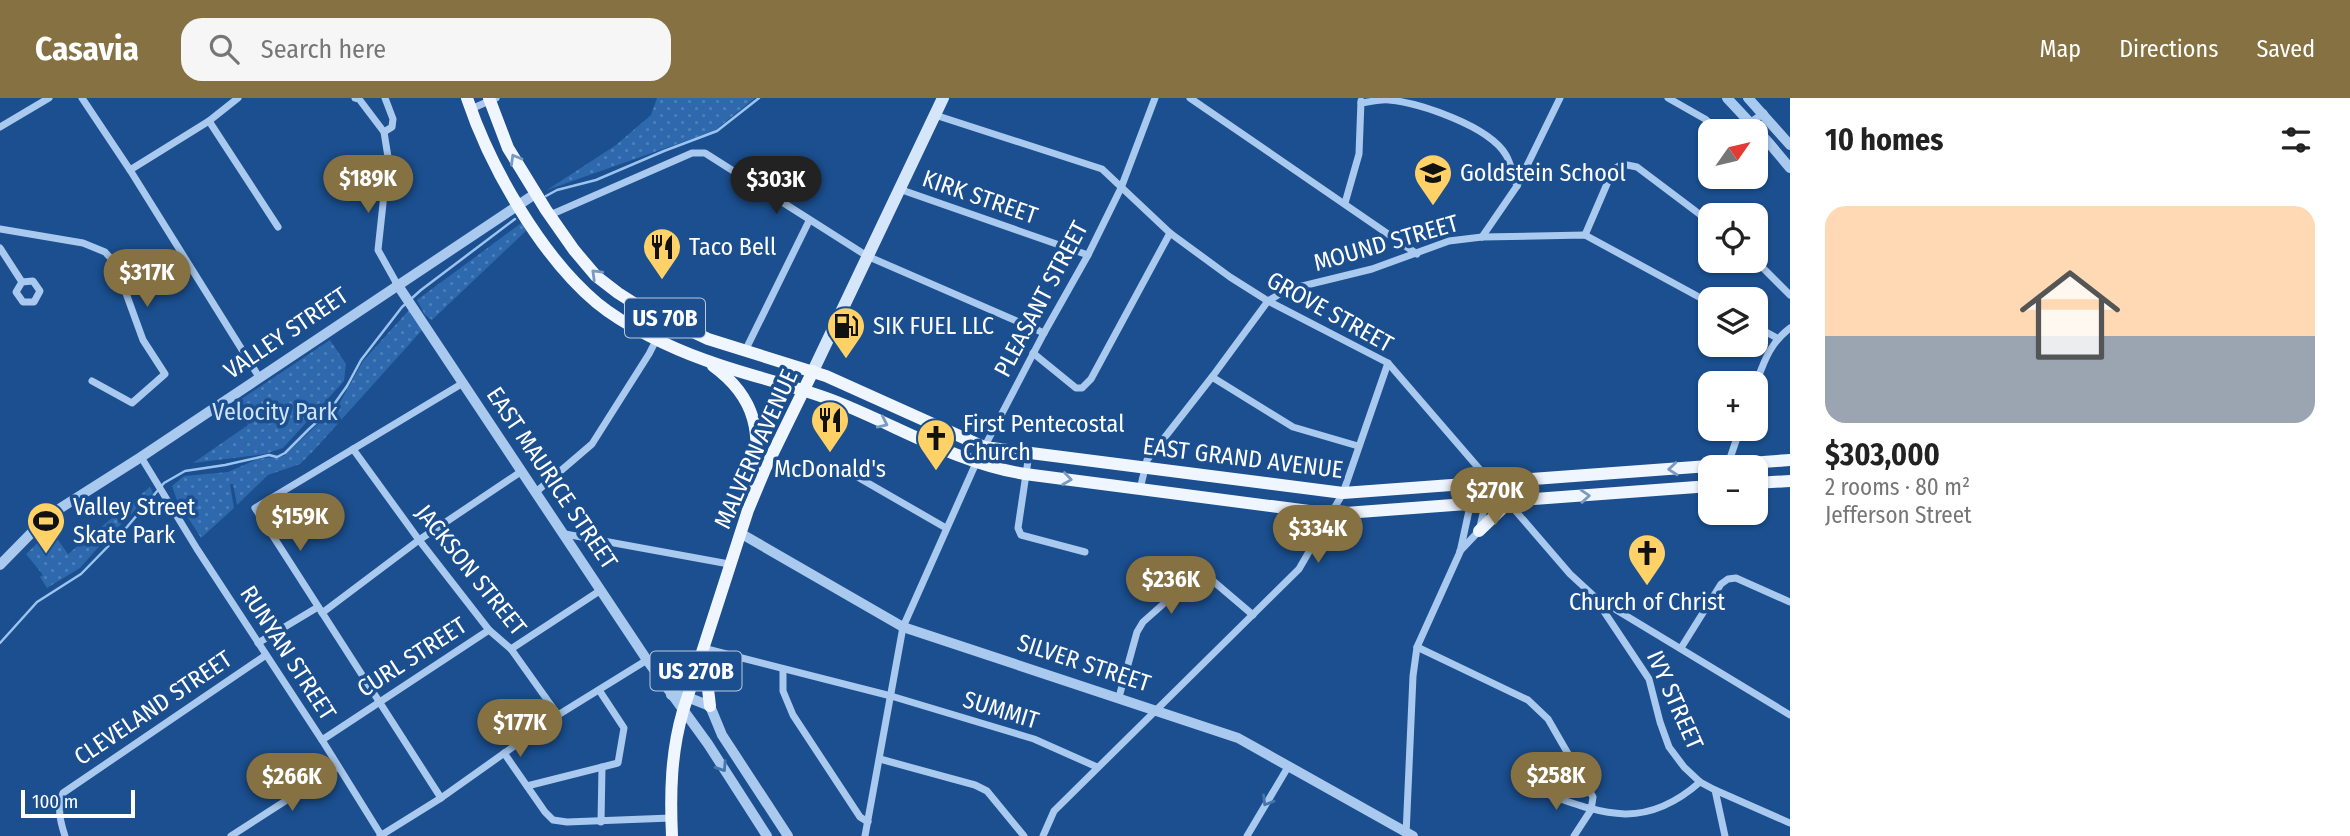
<!DOCTYPE html>
<html lang="en">
<head>
<meta charset="utf-8">
<style>
  :root { --surface:#fff; --page:#f6f6f6; --text:#222; --muted:#767676; --accent:#857141 }
  body { margin:0; font-family:"Fira Sans Condensed",sans-serif; background:var(--page); color:var(--text); height:100vh; display:flex; flex-direction:column; font-size:26px; white-space:nowrap }
  * { box-sizing:border-box; margin:0 }
  p { font-size:23px; color:var(--muted) }
  .icon { flex:none; width:38px; height:38px; fill:none; stroke:currentColor; stroke-width:2; stroke-linecap:round; stroke-linejoin:round }
  .map { position:relative; flex:1; overflow:hidden }
  .panel { display:flex; flex-direction:column; background:var(--surface); width:560px }
  .panel>* { flex:none }
  .needle { width:46px; rotate:56deg }
  .tools { position:absolute; left:1698px; top:21px; display:grid; gap:14px }
  .tools a { display:grid; place-items:center; width:70px; height:70px; border-radius:14px; background:var(--surface); box-shadow:0 2px 5px #0004; font-size:35px }
  .scale { position:absolute; left:21px; bottom:18px; width:114px; box-sizing:border-box; padding-left:7px; border:4px solid #fff; border-top:0; font-size:19px; line-height:24px; white-space:nowrap; color:#fff; -webkit-text-stroke:5px #1b4f8f; paint-order:stroke }
  .price { position:absolute; translate:-50% -60px; padding:0 16px; border-radius:24px; background:var(--accent); color:#fff; font-size:23px; line-height:46px; filter:drop-shadow(0 2px 4px #0008) }
  .price::after { content:''; position:absolute; left:50%; top:42px; width:21px; height:16px; margin-left:-10px; background:inherit; clip-path:polygon(0 0,100% 0,50% 100%) }
  .price.current { background:#222; color:#fff }
  ul { padding:0; list-style:none }
  li { display:grid; align-content:center; gap:14px; height:371px; padding:0 35px }
  li span { display:grid; place-items:center; height:217px; border-radius:21px; color:#555 }
  li>.icon { margin-inline-start:auto }
  span .icon { width:126px; height:126px; fill:#fffc; stroke-width:1 }
  li b { font-size:30px }
  h2 { display:flex; justify-content:space-between; align-items:center; height:84px; padding:0 35px; font-size:30px }
  header { display:flex; align-items:center; gap:42px; box-sizing:border-box; height:98px; padding:0 35px; background:var(--accent); color:#fff }
  header strong { font-size:33px }
  nav { display:flex; gap:38px; margin-inline-start:auto; font-size:24px }
  .search { width:490px; height:63px; background:var(--page); display:flex; align-items:center; gap:18px; box-sizing:border-box; padding:0 24px; border-radius:21px; color:var(--muted); font-size:26px }
  main { display:flex; flex:1; min-height:0 }
  .map>svg:first-child { display:block }
</style>
</head>
<body>
<header>
<strong>Casavia</strong>
<div class="search"><svg class="icon" aria-label="search" viewBox="0 0 24 24"><circle cx="10" cy="10" r="6"/><path d="M15 15l6 6"/></svg>Search here</div>
<nav><a>Map</a><a>Directions</a><a>Saved</a></nav>
</header>
<main>
<div class="map">
<svg width="1790" height="738" viewBox="0 0 1790 738">
  <defs>
    <pattern id="grass-dots" width="8" height="8" patternUnits="userSpaceOnUse" patternTransform="scale(1.75)"><rect width="8" height="8" fill="#2e69ad"/><path d="M2 2h.1M6 6h.1" fill="none" stroke="#4d80b9" stroke-width="1.8" stroke-linecap="round"/></pattern>
  </defs>
  <rect width="100%" height="100%" fill="#1b4f8f"/>
  <!-- grass -->
  <g fill="url(#grass-dots)">
    <path d="M657 0H755L714 33 547 92 616 47 651 17Z"/>
    <path d="M524 123 529 130 432 222 425 217 417 202Z"/>
    <path d="M409 212 423 231 315 351 300 366 268 377 237 407 233 386H230L234 410 201 440 177 402 172 388 184 378 228 374 258 361 284 358 339 306 363 263Z"/>
    <path d="M330 242 346 266 344 283 283 350 265 356 193 365 248 327 234 306Z"/>
    <path d="M150 389 153 395 102 445 80 470 47 490 40 479 43 477 26 456 51 432 68 456Z"/>
  </g>
  <g fill="none" stroke-linecap="round" stroke-linejoin="round">
    <!-- stream -->
    <g stroke="#9cc4f0" stroke-width="2.5">
      <path d="M546 98 557 92 596 82 664 53 717 33 759 0"/>
      <path d="M0 545 37 504 81 476 127 429 164 385 185 373 225 367 269 357 277 359 285 355 309 331 330 312 347 288 361 262 402 209 421 192 515 121"/>
    </g>
    <!-- minor -->
    <g stroke="#a9c9ee" stroke-width="7">
      <path d="M82 0 130 72 259 279"/>
      <path d="M355 0 359 1 384 34 388 59 378 152 397 186"/>
      <path d="M1190 0 1417 156"/>
      <path d="M1668 0 1705 21 1719 33"/>
      <path d="M1361 5C1370 4 1380 1 1389 2 1420 5 1489 28 1506 57 1511 65 1513 78 1517 88"/>
      <path d="M471 11 496 0"/>
      <path d="M935 17 1102 71 1170 135 1230 179 1268 203 1388 265 1570 476 1595 499 1790 617"/>
      <path d="M209 23 278 129"/>
      <path d="M0 29 49 0"/>
      <path d="M1738 33 1764 15"/>
      <path d="M384 34 392 29 393 21 385 0"/>
      <path d="M130 72 209 23 238 0"/>
      <path d="M899 91 1088 157"/>
      <path d="M1345 105 1359 56 1361 3"/>
      <path d="M550 117 692 55H705L867 158 1044 235"/>
      <path d="M0 131 83 145 105 154 115 165 143 242 165 276 132 305 92 283"/>
      <path d="M1585 137 1613 72 1622 66 1637 69 1710 124"/>
      <path d="M1482 139 1517 88 1560 0"/>
      <path d="M0 150 22 184"/>
      <path d="M1755 162 1790 197"/>
      <path d="M33 183 40 193 34 204H23L16 194 22 184Z"/>
      <path d="M1755 228 1777 240"/>
      <path d="M745 253 809 123"/>
      <path d="M1033 255 1076 290H1082L1091 281 1170 135"/>
      <path d="M1212 279 1293 329 1358 348"/>
      <path d="M1755 288C1764 264 1769 246 1790 230"/>
      <path d="M353 351 419 442 489 532 511 551 558 617"/>
      <path d="M1029 356 1018 430 1021 437 1085 454"/>
      <path d="M141 359 197 451 322 642 381 737"/>
      <path d="M1727 369 1740 331"/>
      <path d="M854 377 946 430"/>
      <path d="M1140 391 1147 362 1212 279 1268 203 1286 192 1372 171 1449 143 1482 139 1585 137 1710 205"/>
      <path d="M536 394 592 346 649 256 667 221"/>
      <path d="M565 436 729 466"/>
      <path d="M1460 453 1479 433 1490 385"/>
      <path d="M1595 500 1649 581 1660 624 1669 649 1684 669 1700 684 1715 692 1790 725"/>
      <path d="M322 515 419 442 522 373"/>
      <path d="M258 545 318 509"/>
      <path d="M1417 549 1528 602 1548 621 1593 699 1591 712 1574 738"/>
      <path d="M703 550 891 598 1034 641 1097 669"/>
      <path d="M1681 550 1721 486 1728 481 1736 480 1790 504"/>
      <path d="M511 551 601 492"/>
      <path d="M783 571V593L793 617 860 719 868 724"/>
      <path d="M1119 599 1137 534 1143 524 1196 477H1206L1253 517"/>
      <path d="M322 642 489 532"/>
      <path d="M504 655 545 714 553 722 567 724 671 720"/>
      <path d="M880 661 975 687 987 693 1024 738"/>
      <path d="M527 688 618 665 624 630 599 592"/>
      <path d="M1530 690C1596 713 1640 737 1700 684"/>
      <path d="M1715 692 1725 738"/>
      <path d="M441 700 255 410 463 285"/>
      <path d="M601 724 602 669"/>
      <path d="M1406 737 1413 578 1417 549 1460 454 1470 408 1471 386"/>
      <path d="M65 738C60 723 57 710 63 695L266 557"/>
      <path d="M231 738 338 669"/>
      <path d="M380 738 441 700 558 617 647 562"/>
      <path d="M865 738 903 529 976 365 1044 235 1088 157 1121 90 1155 0"/>
      <path d="M1043 738 1054 713 1299 471 1343 395 1388 265"/>
      <path d="M1247 738 1288 669"/>
    </g>
    <!-- tertiary -->
    <g stroke="#a9c9ee" stroke-width="10">
      <path d="M1727 0 1769 45 1790 70"/>
      <path d="M1748 0 1790 47"/>
      <path d="M397 186 647 562 708 646 767 738"/>
      <path d="M740 435 903 529 1238 640 1413 738"/>
      <path d="M0 467 48 418 141 359 535 96"/>
      <path d="M671 597 687 599 710 608 722 637 788 738"/>
    </g>
    <!-- secondary -->
    <path stroke="#d6e6fa" stroke-width="12" d="M813 273 943 0"/>
    <!-- primary -->
    <g stroke="#f0f6ff" stroke-width="12">
      <path d="M467 0C490 69 541 158 597 205 625 228 671 250 705 262 748 278 794 287 837 304 900 329 957 365 1025 376L1332 416 1710 388"/>
      <path d="M489 0 508 50 546 112 574 152 596 178 618 195 640 209 708 241 826 278 984 349 1343 395 1790 362"/>
      <path d="M713 268C757 300 762 336 753 388"/>
      <path d="M1755 385 1790 383"/>
      <path d="M1479 433 1509 404"/>
      <path d="M704 557 710 608"/>
      <path d="M672 738C670 695 671 654 683 613L748 412 766 369 813 273"/>
    </g>
  </g>
  <!-- one-way arrows -->
  <defs><path id="oneway-chevron" d="M-2-3.5L2.5 0L-2 3.5" fill="none" stroke-width="1.6" stroke-linecap="round" stroke-linejoin="round" transform="scale(1.75)"/></defs>
  <g stroke="#7b9ac1">
    <use href="#oneway-chevron" transform="translate(515 61) rotate(-120)"/>
    <use href="#oneway-chevron" transform="translate(596 176) rotate(-136)"/>
    <use href="#oneway-chevron" transform="translate(883 325) rotate(25)"/>
    <use href="#oneway-chevron" transform="translate(1673 371) rotate(175)"/>
    <use href="#oneway-chevron" transform="translate(1067 381) rotate(8)"/>
    <use href="#oneway-chevron" transform="translate(1585 398) rotate(-4)"/>
  </g>
  <g stroke="#4674ac">
    <use href="#oneway-chevron" transform="translate(722 669) rotate(57)"/>
    <use href="#oneway-chevron" transform="translate(1267 703) rotate(121)"/>
  </g>
  <!-- icons -->
  <defs>
    <symbol id="school-pin" viewBox="-11 -11 22 30"><path d="M0 17L-7.5 6A9.5 9.5 0 1 1 7.5 6Z" fill="#ffd166" stroke="#1b4f8f"/><path d="M0-5L7-2L0 1L-7-2ZM-4 1L0 2.5L4 1V4Q0 6-4 4Z" fill="#111"/></symbol>
    <symbol id="restaurant-pin" viewBox="-11 -11 22 30"><path d="M0 17L-7.5 6A9.5 9.5 0 1 1 7.5 6Z" fill="#ffd166" stroke="#1b4f8f"/><path d="M-5-6h1v4h1v-4h1v4h1v-4h1v5L-1.5 .5V6h-2V.5L-5-1ZM5-6V6H3V1.5H1.5Q1.5-4 5-6Z" fill="#111"/></symbol>
    <symbol id="fuel-pin" viewBox="-11 -11 22 30"><path d="M0 17L-7.5 6A9.5 9.5 0 1 1 7.5 6Z" fill="#ffd166" stroke="#1b4f8f"/><path d="M-5.5-6h7V0h2V4h1.3V-2.5L3-4.5l.8-.8L6-3V5H2.5V1h-1V6h-7ZM-4.2-4.7v3.2H.2V-4.7Z" fill="#111"/></symbol>
    <symbol id="church-pin" viewBox="-11 -11 22 30"><path d="M0 17L-7.5 6A9.5 9.5 0 1 1 7.5 6Z" fill="#ffd166" stroke="#1b4f8f"/><path d="M-1.2-6h2.4v3.5h3.3v2.4h-3.3V6h-2.4V-.1h-3.3v-2.4h3.3Z" fill="#111"/></symbol>
    <symbol id="stadium-pin" viewBox="-11 -11 22 30"><path d="M0 17L-7.5 6A9.5 9.5 0 1 1 7.5 6Z" fill="#ffd166" stroke="#1b4f8f"/><path d="M0-5a6.5 5 0 1 0 0 10a6.5 5 0 1 0 0-10ZM-3.5-1.8h7v3.6h-7Z" fill="#111"/></symbol>
  </defs>
  <g fill-rule="evenodd">
    <use href="#school-pin" x="1411" y="53" width="44" height="60"/>
    <use href="#restaurant-pin" x="640" y="127" width="44" height="60"/>
    <use href="#fuel-pin" x="824" y="206" width="44" height="60"/>
    <use href="#restaurant-pin" x="808" y="300" width="44" height="60"/>
    <use href="#church-pin" x="914" y="318" width="44" height="60"/>
    <use href="#stadium-pin" x="24" y="401" width="44" height="60"/>
    <use href="#church-pin" x="1625" y="433" width="44" height="60"/>
  </g>
  <g text-anchor="middle" stroke-width="7" stroke-linejoin="round" paint-order="stroke">
    <!-- shield labels -->
    <g fill="#1b4f8f" stroke="#bbcadd" stroke-width="2">
      <rect x="625" y="200.5" width="80" height="39" rx="5"/>
      <rect x="650.5" y="553.5" width="91" height="39" rx="5"/>
    </g>
    <g font-size="23" font-weight="bold" fill="#fff">
      <text x="665" y="228">US 70B</text>
      <text x="696" y="581">US 270B</text>
    </g>
    <!-- poi labels -->
    <g font-size="24" fill="#fff" stroke="#1b4f8f" text-anchor="start">
      <text x="1460" y="83">Goldstein School</text>
      <text x="689" y="157">Taco Bell</text>
      <text x="873" y="236">SIK FUEL LLC</text>
      <text x="963" y="334">First Pentecostal<tspan x="963" dy="28">Church</tspan></text>
      <text x="830" y="379" text-anchor="middle">McDonald's</text>
      <text x="73" y="417">Valley Street<tspan x="73" dy="28">Skate Park</tspan></text>
      <text x="1647" y="512" text-anchor="middle">Church of Christ</text>
    </g>
    <!-- street labels -->
    <g font-size="24" fill="#fff" stroke="#1b4f8f">
      <text transform="translate(980 99) rotate(19)" y="8">KIRK STREET</text>
      <text transform="translate(1386 145) rotate(-16)" y="8">MOUND STREET</text>
      <text transform="translate(1041 201) rotate(-62)" y="8">PLEASANT STREET</text>
      <text transform="translate(1330 214) rotate(29)" y="8">GROVE STREET</text>
      <text transform="translate(286 235) rotate(-34)" y="8">VALLEY STREET</text>
      <text transform="translate(756 351) rotate(-66)" y="8">MALVERN AVENUE</text>
      <text transform="translate(1243 360) rotate(7)" y="8">EAST GRAND AVENUE</text>
      <text transform="translate(552 380) rotate(56)" y="8">EAST MAURICE STREET</text>
      <text transform="translate(471 472) rotate(51)" y="8">JACKSON STREET</text>
      <text transform="translate(288 555) rotate(57)" y="8">RUNYAN STREET</text>
      <text transform="translate(412 559) rotate(-33)" y="8">CURL STREET</text>
      <text transform="translate(1084 565) rotate(18)" y="8">SILVER STREET</text>
      <text transform="translate(1675 602) rotate(66)" y="8">IVY STREET</text>
      <text transform="translate(153 610) rotate(-34)" y="8">CLEVELAND STREET</text>
      <text transform="translate(1001 612) rotate(17)" y="8">SUMMIT</text>
    </g>
    <!-- park labels -->
    <g font-size="24" fill="#cfe3fa" stroke="#1b4f8f">
      <text x="275" y="322">Velocity Park</text>
    </g>
  </g>
</svg>
<div class="tools">
<a><svg class="needle" viewBox="-14 -14 28 28"><path d="M0-13l5 13h-10z" fill="#e53935"/><path d="M0 13l5-13h-10z" fill="#767676"/></svg></a>
<a><svg class="icon" aria-label="locate" viewBox="0 0 24 24"><circle cx="12" cy="12" r="6"/><path d="M12 2v4M12 18v4M2 12h4M18 12h4"/></svg></a>
<a><svg class="icon" aria-label="layers" viewBox="0 0 24 24"><path d="M12 4l9 5-9 5-9-5zM3 14l9 5 9-5"/></svg></a>
<a>+</a>
<a>−</a>
</div>
<div class="scale">100 m</div>
<b class="price" style="left:368px;top:117px">$189K</b>
<b class="price current" style="left:776px;top:118px">$303K</b>
<b class="price" style="left:147px;top:211px">$317K</b>
<b class="price" style="left:1495px;top:429px">$270K</b>
<b class="price" style="left:300px;top:455px">$159K</b>
<b class="price" style="left:1318px;top:467px">$334K</b>
<b class="price" style="left:1171px;top:518px">$236K</b>
<b class="price" style="left:520px;top:661px">$177K</b>
<b class="price" style="left:1556px;top:714px">$258K</b>
<b class="price" style="left:292px;top:715px">$266K</b>
</div>
<section class="panel">
<h2>10 homes<svg class="icon" aria-label="filters" viewBox="0 0 24 24"><path d="M4 7h16M4 17h16"/><circle cx="9" cy="7" r="2"/><circle cx="15" cy="17" r="2"/></svg></h2>
<ul>
<li><span style="background:linear-gradient(#ffd9b3 60%,#9aa5b1 0)"><svg class="icon" aria-label="home" viewBox="0 0 24 24"><path d="M3 11l9-7 9 7M6 9v11h12V9"/></svg></span><div><b>$303,000</b><p>2 rooms · 80 m²</p><p>Jefferson Street</p></div></li>
</ul>
</section>
</main>
</body>
</html>
